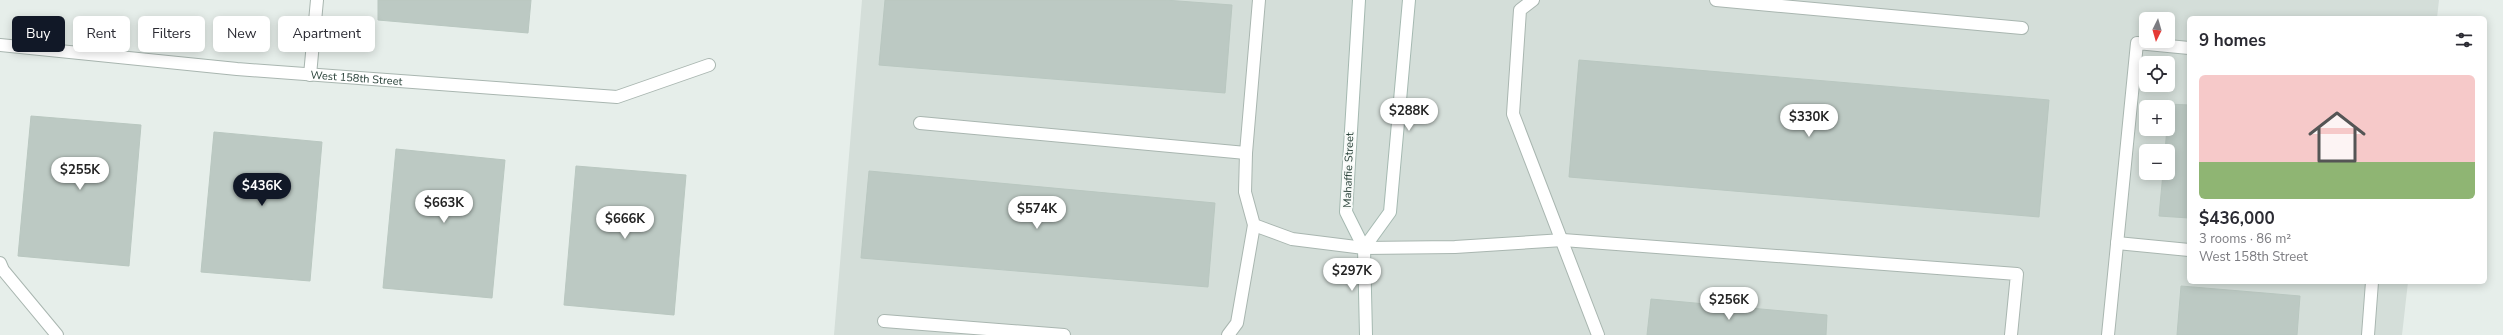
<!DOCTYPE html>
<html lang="en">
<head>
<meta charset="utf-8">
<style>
  :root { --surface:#fff; --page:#f7f7f7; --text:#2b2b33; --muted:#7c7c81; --line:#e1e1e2; --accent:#111827 }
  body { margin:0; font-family:"Nunito Sans",sans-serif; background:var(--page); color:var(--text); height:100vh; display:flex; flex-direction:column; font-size:15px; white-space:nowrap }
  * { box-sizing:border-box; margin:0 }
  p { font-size:13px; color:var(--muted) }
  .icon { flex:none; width:22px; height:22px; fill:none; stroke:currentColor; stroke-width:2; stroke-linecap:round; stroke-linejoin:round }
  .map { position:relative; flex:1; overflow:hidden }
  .side { position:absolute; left:2187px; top:16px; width:300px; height:268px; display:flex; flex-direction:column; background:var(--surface); border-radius:6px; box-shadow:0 2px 10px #0003 }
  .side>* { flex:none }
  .guide { position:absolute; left:12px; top:16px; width:380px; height:36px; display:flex; gap:8px }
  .needle { width:26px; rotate:185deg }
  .buttons { position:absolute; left:2139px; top:12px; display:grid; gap:8px }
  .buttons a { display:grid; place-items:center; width:36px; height:36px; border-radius:6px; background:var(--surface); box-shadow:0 2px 10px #0003; font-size:20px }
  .price { position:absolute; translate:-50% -34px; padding:0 9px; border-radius:14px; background:#fff; color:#222; font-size:13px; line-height:26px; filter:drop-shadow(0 1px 2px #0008) }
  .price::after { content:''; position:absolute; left:50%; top:24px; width:12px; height:9px; margin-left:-6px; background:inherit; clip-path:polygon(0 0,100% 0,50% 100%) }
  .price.active { background:var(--accent); color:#fff }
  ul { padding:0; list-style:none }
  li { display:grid; align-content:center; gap:8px; height:212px; padding:0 12px }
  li+li { border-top:1px solid var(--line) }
  li span { display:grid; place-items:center; height:124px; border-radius:6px; color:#555 }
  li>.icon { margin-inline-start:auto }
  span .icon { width:72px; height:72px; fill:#fffc; stroke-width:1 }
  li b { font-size:17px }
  h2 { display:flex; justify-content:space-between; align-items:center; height:48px; padding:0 12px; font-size:17px }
  .chip { padding:0 14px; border-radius:6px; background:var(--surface); box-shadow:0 2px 10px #0003; font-size:14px; line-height:36px }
  .chip.active { background:var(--accent); color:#fff }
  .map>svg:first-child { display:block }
</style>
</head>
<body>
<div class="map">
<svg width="2503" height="335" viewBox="0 0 2503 335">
  <rect width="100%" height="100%" fill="#e6eeea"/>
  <!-- built -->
  <path fill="#d4ded9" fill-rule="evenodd" d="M862 0H2439L2437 18H2189V282H2408L2402 335H834ZM2146 19H2168V41H2146ZM2146 63H2168V85H2146ZM2146 107H2168V129H2146ZM2146 151H2168V173H2146Z"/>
  <!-- building -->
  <g fill="#bcc9c3" stroke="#b9c7c0">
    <path d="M378 0H531L528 33 378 20Z"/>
    <path d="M885 0H1165L1232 5 1225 93 879 65Z"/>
    <path d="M1579 60 2049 100 2039 217 1569 177Z"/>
    <path d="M2169 104 2189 105V218L2159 216 2163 173H2168V151H2165Z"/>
    <path d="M31 116 141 125 129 266 18 256Z"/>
    <path d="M214 132 322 142 310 281 201 272Z"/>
    <path d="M396 149 505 160 492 298 383 288Z"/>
    <path d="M576 166 686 175 674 315 564 305Z"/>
    <path d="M869 171 1215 203 1208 287 861 258Z"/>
    <path d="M2181 286 2300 296 2297 335H2177Z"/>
    <path d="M1651 299 1827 315 1826 335H1647Z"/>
  </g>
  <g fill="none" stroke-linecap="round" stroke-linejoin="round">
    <defs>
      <g id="lane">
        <path d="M1259 0 1246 153 1245 192 1254 225 1292 239 1364 248 1455 247 1563 240 2017 274 2011 335"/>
        <path d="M1533 0 1520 10 1513 114 1598 335"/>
        <path d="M1716 0 2022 28"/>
        <path d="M310 75 317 0"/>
        <path d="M920 123 1246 153"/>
        <path d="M2117 243 2189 250"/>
        <path d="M0 263 3 270 57 335"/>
        <path d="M884 321 1064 335"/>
        <path d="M1228 335 1237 323 1254 225"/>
        <path d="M2108 335 2137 43 2189 48"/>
        <path d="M2368 335 2372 282"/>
      </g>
      <g id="street">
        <path id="s1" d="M0 45 237 69 617 97 709 65"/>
      </g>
      <g id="secondary">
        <path d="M1359 0 1346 212 1364 248 1366 335"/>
        <path d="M1364 248 1390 212 1409 0"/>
      </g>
    </defs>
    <!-- lane casing -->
    <use href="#lane" stroke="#a9b6b0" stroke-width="14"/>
    <!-- street casing -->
    <use href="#street" stroke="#a9b6b0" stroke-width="14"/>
    <!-- secondary casing -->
    <use href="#secondary" stroke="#a5b9b1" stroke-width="14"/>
    <!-- lane -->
    <use href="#lane" stroke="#fff" stroke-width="12"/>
    <!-- street -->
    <use href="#street" stroke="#fff" stroke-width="12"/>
    <!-- secondary -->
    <use href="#secondary" stroke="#fff" stroke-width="12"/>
  </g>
  <g text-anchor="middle" stroke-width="4" stroke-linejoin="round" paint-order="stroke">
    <!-- street labels -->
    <g font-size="11" fill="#263f36" stroke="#f7faf8">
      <text dy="4" stroke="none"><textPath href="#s1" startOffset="358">West 158th Street</textPath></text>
      <text transform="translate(1348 170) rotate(-88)" y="4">Mahaffie Street</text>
    </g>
  </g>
</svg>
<div class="buttons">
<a><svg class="needle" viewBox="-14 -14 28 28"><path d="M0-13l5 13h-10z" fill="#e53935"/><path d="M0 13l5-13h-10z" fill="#7c7c81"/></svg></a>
<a><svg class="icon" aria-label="locate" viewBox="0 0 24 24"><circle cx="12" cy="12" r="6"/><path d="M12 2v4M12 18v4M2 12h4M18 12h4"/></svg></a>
<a>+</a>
<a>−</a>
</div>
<b class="price" style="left:1409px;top:132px">$288K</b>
<b class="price" style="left:1809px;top:138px">$330K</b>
<b class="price" style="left:80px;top:191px">$255K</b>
<b class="price active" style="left:262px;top:207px">$436K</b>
<b class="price" style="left:444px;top:224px">$663K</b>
<b class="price" style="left:1037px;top:230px">$574K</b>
<b class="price" style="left:625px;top:240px">$666K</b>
<b class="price" style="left:1352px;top:292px">$297K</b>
<b class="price" style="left:1729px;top:321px">$256K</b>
<div class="guide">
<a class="chip active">Buy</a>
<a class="chip">Rent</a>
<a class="chip">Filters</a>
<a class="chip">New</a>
<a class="chip">Apartment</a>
</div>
<section class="side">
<h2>9 homes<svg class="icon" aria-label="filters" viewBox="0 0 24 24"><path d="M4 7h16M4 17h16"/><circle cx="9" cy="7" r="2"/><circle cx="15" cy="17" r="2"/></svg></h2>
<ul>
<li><span style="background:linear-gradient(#f6c9c9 70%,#8fb573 0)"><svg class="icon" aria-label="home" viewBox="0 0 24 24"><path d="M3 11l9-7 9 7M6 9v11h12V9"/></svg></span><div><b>$436,000</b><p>3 rooms · 86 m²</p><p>West 158th Street</p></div></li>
</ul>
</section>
</div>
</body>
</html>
